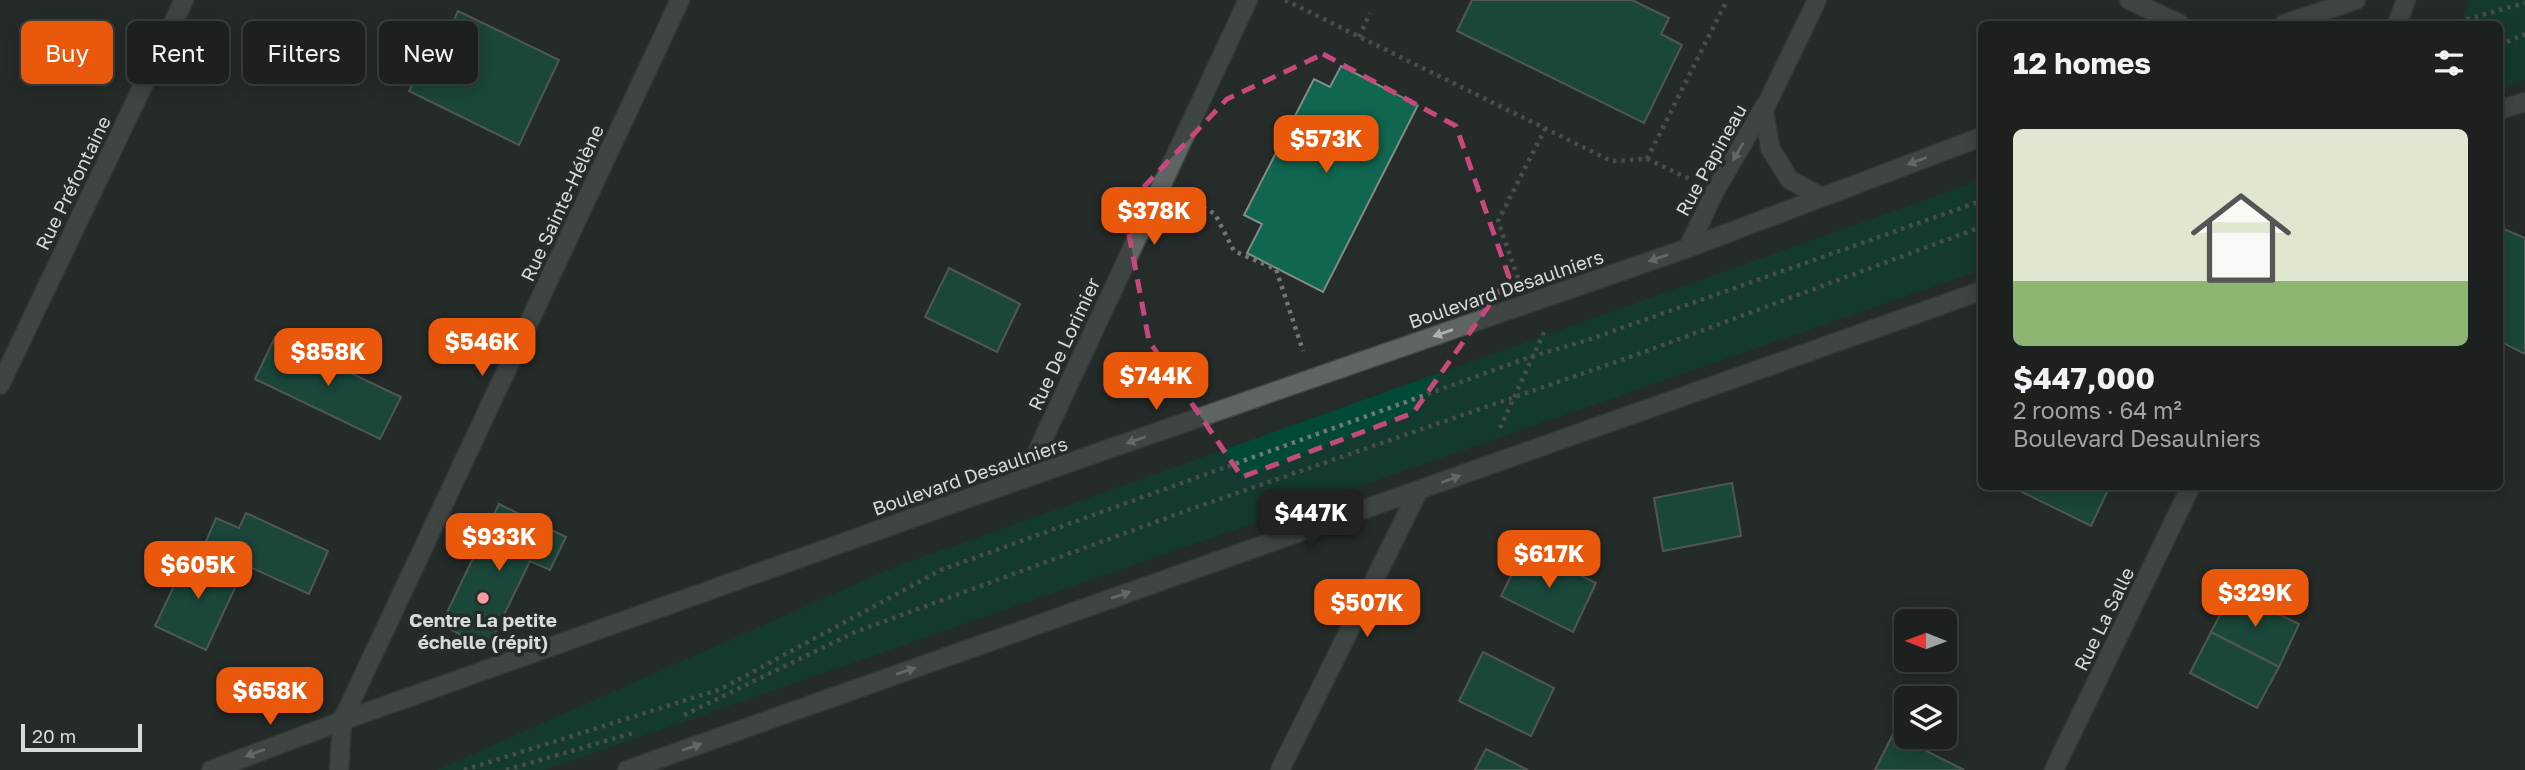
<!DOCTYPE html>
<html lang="en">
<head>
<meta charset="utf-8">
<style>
  :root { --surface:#1c211f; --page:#252928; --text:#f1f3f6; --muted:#a0a3a4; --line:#3a3e3d; --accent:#ea580c }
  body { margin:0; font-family:"Golos Text",sans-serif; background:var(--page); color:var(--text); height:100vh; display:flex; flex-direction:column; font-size:26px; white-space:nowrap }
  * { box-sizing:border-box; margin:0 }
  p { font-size:23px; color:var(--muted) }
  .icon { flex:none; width:38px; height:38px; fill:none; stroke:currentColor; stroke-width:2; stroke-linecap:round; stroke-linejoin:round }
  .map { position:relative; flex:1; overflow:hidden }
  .sheet { position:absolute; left:1978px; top:21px; width:525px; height:469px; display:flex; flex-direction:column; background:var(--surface); border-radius:10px; box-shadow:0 4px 18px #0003,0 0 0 2px var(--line) }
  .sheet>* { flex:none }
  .banner { position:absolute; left:21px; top:21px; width:665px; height:63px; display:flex; gap:14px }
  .needle { width:46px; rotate:271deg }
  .buttons { position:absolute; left:1894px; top:609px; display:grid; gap:14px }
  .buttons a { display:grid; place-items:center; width:63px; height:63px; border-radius:10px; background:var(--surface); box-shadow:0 4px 18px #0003,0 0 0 2px var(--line); font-size:35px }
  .scale { position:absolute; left:21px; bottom:18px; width:121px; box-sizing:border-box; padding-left:7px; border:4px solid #d6dad8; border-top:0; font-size:19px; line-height:24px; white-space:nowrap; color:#d6dad8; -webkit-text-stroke:5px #252c29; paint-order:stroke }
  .price { position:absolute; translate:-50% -60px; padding:0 16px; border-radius:14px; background:var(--accent); color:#fff; font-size:23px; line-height:46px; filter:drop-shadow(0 2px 4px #0008) }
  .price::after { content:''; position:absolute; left:50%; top:42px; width:21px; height:16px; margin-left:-10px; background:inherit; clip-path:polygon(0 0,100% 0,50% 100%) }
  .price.active { background:#222; color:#fff }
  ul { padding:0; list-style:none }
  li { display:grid; align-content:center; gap:14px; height:371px; padding:0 35px }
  li span { display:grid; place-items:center; height:217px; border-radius:10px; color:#555 }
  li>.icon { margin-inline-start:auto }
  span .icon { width:126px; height:126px; fill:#fffc; stroke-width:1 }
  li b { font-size:30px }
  h2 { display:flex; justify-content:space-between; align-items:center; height:84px; padding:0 35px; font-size:30px }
  .tag { padding:0 24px; border-radius:10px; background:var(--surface); box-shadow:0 4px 18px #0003,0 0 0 2px var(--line); font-size:24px; line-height:63px }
  .tag.active { background:var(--accent); color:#fff }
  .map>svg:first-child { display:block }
</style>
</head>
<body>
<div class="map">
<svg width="2525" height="770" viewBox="0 0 2525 770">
  <rect width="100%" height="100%" fill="#252c29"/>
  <!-- green -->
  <g fill="#004936">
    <path d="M2469 0H2525V80L2499 89V24H2460Z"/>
    <path d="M1981 180V270L545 770H437L897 566Z"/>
  </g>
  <!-- building -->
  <g fill="#10664e" stroke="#838b88" stroke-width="2">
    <path d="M1472 0H1632L1669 18 1661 34 1682 45 1644 123 1457 31Z"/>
    <path d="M458 11 559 60 519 145 409 91 426 56 435 61Z"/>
    <path d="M1341 66 1418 105 1323 292 1247 253 1262 224 1244 215 1314 79 1330 87Z"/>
    <path d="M2499 227 2525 238V354L2499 341Z"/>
    <path d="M949 268 1020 304 997 352 925 317Z"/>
    <path d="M275 337 401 397 380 439 255 379Z"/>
    <path d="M1732 483 1741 536 1663 551 1654 498Z"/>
    <path d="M2022 486H2110L2091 526 2020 491Z"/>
    <path d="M499 504 566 537 550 570 530 561 488 648 441 625Z"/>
    <path d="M246 513 328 551 309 594 204 546 216 518 239 528Z"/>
    <path d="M1525 548 1596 583 1573 632 1501 596Z"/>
    <path d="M190 552 241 575 206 650 155 626Z"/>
    <path d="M2232 592 2299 624 2279 667 2211 632Z"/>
    <path d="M2211 632 2279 667 2257 708 2190 673Z"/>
    <path d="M1483 652 1554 688 1531 736 1459 701Z"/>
    <path d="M1893 734 1964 770H1875Z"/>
    <path d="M1486 749 1528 770H1475Z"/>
  </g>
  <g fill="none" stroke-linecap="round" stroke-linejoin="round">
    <defs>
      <g id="minor">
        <path d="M1817 0 1764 110 1770 148 1786 174 1790 180 1822 197"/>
        <path d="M2129 0 2180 24"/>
        <path d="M2397 24 2406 0"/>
        <path d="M1688 248 1715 191 1765 105"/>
        <path d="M0 385 184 0"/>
        <path d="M1025 478 1248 0"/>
        <path d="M1280 770 1419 490"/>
        <path d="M2054 770 2191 486"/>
      </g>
      <g id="tertiary">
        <path d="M2284 24 2356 0"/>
        <path d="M2499 110 2525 102"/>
        <path d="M211 770 342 721 1025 478 1688 248 1981 137"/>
        <path d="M339 770 342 721 680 0"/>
        <path d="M627 770 1981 291"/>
      </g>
    </defs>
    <!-- minor casing -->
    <use href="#minor" stroke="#424745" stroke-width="21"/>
    <!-- tertiary casing -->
    <use href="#tertiary" stroke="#424745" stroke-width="21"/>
    <!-- path -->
    <g stroke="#717774" stroke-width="4.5" stroke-dasharray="3.5 5" stroke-linecap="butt">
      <path d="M1285 0 1611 161 1647 159 1690 179"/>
      <path d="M2450 24 2525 3"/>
      <path d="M1359 37 1370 13"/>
      <path d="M2499 45 2525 34"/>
      <path d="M1647 159 1727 0"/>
      <path d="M1188 199 1215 214 1234 251 1276 269 1303 351"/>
      <path d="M1518 278 1498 221 1545 129"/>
      <path d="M1500 428 1546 328"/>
      <path d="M684 715 855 632 1191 509 1636 355 1981 227"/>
      <path d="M464 770 721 689 941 570 1533 356 1585 341 1981 201"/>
      <path d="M506 770 633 733"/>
    </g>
    <!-- minor -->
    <use href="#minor" stroke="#5e6562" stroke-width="18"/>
    <!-- tertiary -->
    <use href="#tertiary" stroke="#5e6562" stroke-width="18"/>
  </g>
  <!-- one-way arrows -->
  <defs><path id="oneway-solid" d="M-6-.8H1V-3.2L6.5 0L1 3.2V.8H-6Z" transform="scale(1.75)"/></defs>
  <g fill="#acb1af">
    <use href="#oneway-solid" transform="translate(1738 152) rotate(120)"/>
    <use href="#oneway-solid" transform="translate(1917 161) rotate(159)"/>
    <use href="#oneway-solid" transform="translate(1658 258) rotate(161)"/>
    <use href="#oneway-solid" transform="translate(1443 333) rotate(161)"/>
    <use href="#oneway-solid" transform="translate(1136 440) rotate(161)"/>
    <use href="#oneway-solid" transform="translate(1451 479) rotate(-20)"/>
    <use href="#oneway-solid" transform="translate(1121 595) rotate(-19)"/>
    <use href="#oneway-solid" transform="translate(906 671) rotate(-19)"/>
    <use href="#oneway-solid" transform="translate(692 747) rotate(-19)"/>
    <use href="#oneway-solid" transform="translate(255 753) rotate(160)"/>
  </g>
  <!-- marked area -->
  <path d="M0 0H2525V770H0ZM1323 54 1456 126 1509 277 1413 413 1242 477 1149 341 1124 208 1227 99Z" fill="#252c29" fill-opacity=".55" fill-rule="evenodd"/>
  <path fill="none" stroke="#c7487a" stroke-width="5" stroke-dasharray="14 9" stroke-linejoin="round" d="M1323 54 1456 126 1509 277 1413 413 1242 477 1149 341 1124 208 1227 99Z"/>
  <!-- markers -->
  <circle fill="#f59b9c" stroke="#252c29" stroke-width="2.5" cx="483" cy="598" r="7"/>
  <g text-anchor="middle" stroke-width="7" stroke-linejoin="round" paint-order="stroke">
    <!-- street labels -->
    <g font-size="19" fill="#d6dad8" stroke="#252c29">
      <text transform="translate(1711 160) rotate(-61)" y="7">Rue Papineau</text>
      <text transform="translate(73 183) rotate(-64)" y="7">Rue Préfontaine</text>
      <text transform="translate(562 203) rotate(-65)" y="7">Rue Sainte-Hélène</text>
      <text transform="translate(1506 289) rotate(-19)" y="7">Boulevard Desaulniers</text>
      <text transform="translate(1064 344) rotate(-65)" y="7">Rue De Lorimier</text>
      <text transform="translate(970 476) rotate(-19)" y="7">Boulevard Desaulniers</text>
      <text transform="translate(2104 619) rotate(-64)" y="7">Rue La Salle</text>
    </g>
    <!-- poi labels -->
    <g font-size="19" font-weight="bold" fill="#d6dad8" stroke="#252c29">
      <text x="483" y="627">Centre La petite<tspan x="483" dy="22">échelle (répit)</tspan></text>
    </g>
  </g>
</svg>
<div class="buttons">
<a><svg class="needle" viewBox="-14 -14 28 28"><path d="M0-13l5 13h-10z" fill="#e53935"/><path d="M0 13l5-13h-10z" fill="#a0a3a4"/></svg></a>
<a><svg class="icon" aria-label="layers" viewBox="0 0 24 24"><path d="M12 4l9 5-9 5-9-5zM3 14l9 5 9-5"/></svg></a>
</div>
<div class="scale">20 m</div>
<b class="price" style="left:1326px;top:175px">$573K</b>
<b class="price" style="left:1154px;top:247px">$378K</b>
<b class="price" style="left:482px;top:378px">$546K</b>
<b class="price" style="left:328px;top:388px">$858K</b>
<b class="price" style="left:1156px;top:412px">$744K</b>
<b class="price active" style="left:1311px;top:549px">$447K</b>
<b class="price" style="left:499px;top:573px">$933K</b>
<b class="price" style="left:1549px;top:590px">$617K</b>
<b class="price" style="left:198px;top:601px">$605K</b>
<b class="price" style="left:2255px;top:629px">$329K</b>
<b class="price" style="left:1367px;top:639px">$507K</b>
<b class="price" style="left:270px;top:727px">$658K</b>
<div class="banner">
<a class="tag active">Buy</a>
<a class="tag">Rent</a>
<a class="tag">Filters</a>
<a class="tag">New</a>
</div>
<section class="sheet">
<h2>12 homes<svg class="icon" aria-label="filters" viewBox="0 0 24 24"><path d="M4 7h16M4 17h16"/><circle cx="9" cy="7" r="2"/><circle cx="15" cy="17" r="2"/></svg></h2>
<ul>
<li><span style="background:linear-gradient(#dfe7d0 70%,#8fb573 0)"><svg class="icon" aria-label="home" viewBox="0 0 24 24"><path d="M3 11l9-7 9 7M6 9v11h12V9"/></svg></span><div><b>$447,000</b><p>2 rooms · 64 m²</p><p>Boulevard Desaulniers</p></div></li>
</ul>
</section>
</div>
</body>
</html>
